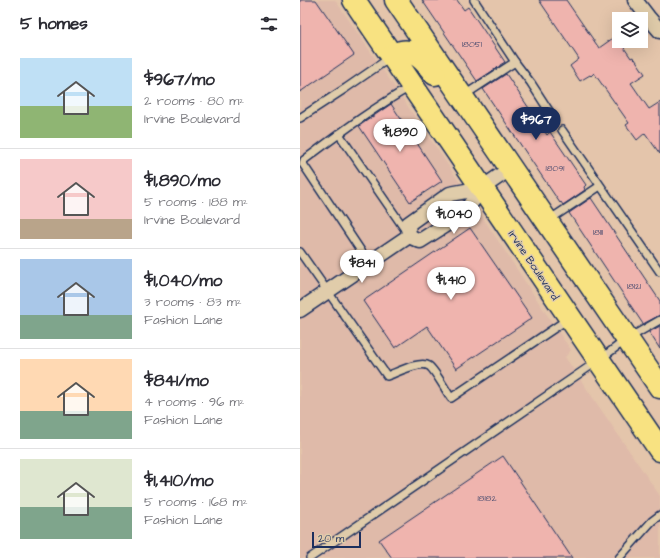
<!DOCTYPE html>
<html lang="en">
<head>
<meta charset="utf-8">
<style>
  :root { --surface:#fff; --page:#f2f2f3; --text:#2b2b33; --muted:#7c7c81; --line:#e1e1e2; --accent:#1b2f5e }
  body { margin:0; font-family:"Architects Daughter",sans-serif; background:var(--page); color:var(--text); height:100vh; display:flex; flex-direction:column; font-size:15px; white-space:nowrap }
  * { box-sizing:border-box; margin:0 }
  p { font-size:13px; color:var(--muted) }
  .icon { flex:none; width:22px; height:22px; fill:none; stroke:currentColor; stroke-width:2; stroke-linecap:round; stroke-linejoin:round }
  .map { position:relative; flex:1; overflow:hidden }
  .panel { display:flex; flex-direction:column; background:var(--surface); width:300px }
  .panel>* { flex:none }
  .fabs { position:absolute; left:312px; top:12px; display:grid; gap:8px }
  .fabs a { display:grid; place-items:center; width:36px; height:36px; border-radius:0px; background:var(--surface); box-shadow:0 4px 16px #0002; font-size:20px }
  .scale { position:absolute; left:12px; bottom:10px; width:49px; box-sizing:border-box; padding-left:4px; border:2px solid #1b2f5e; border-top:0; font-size:11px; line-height:14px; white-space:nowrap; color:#1b2f5e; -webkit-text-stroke:3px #e0ccaa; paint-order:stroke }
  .price { position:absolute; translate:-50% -34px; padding:0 9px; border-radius:14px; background:#fff; color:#222; font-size:13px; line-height:26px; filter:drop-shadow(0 1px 2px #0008) }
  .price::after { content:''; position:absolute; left:50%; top:24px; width:12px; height:9px; margin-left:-6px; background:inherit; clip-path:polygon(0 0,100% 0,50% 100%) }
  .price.selected { background:var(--accent); color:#fff }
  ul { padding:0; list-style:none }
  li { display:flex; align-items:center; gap:12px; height:100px; padding:0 20px }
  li+li { border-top:1px solid var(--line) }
  li span { display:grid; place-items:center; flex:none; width:112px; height:80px; border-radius:0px; color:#555 }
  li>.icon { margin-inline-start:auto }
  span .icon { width:48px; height:48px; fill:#fffc; stroke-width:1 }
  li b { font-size:17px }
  h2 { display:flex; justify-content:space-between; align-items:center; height:48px; padding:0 20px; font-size:17px }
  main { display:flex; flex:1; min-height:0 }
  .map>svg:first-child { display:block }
</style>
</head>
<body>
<main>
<section class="panel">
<h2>5 homes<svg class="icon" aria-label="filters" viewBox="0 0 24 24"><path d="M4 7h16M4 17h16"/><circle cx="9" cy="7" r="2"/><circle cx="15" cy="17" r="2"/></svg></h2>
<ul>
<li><span style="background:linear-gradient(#bfe0f5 60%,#8fb573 0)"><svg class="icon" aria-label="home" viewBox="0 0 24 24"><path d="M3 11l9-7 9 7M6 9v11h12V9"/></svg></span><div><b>$967/mo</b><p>2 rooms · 80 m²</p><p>Irvine Boulevard</p></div></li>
<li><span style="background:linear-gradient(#f6c9c9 75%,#b9a48a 0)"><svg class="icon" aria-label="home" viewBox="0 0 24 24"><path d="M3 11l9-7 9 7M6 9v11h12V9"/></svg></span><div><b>$1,890/mo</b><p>5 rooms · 188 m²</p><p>Irvine Boulevard</p></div></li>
<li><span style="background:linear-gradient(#a9c7e8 70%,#7fa58c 0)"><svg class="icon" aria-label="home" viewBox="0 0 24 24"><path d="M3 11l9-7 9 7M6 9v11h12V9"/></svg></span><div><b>$1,040/mo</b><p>3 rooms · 83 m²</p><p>Fashion Lane</p></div></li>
<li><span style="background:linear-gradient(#ffd9b3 65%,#7fa58c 0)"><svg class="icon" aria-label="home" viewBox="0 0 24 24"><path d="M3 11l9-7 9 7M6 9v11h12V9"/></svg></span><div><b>$841/mo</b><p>4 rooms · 96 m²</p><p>Fashion Lane</p></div></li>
<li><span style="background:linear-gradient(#dfe7d0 60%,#7fa58c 0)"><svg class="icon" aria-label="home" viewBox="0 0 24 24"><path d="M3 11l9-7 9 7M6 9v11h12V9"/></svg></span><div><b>$1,410/mo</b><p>5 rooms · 168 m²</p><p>Fashion Lane</p></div></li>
</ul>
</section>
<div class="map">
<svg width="360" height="558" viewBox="0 0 360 558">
  <rect width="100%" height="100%" fill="#e4c5ab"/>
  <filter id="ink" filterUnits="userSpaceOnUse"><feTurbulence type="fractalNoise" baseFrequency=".025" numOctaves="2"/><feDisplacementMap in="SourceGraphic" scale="8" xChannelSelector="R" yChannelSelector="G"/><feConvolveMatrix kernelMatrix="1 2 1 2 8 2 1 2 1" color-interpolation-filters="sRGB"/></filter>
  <g filter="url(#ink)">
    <!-- built -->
    <path fill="#dfbaa9" d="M0 0H35L150 168 255 327 271 350 265 357 360 496V558H0Z"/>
    <!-- building -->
    <g fill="#efb4ae" stroke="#1b2f5e">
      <path d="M0 0H16L54 55 0 92Z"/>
      <path d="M122 0H157L164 10 168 7 205 62 200 65V66L177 81Z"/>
      <path d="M239 0H266L299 48 316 36 331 58 333 57 334 60 335 59 345 74 331 83 349 109 360 102V154L345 133 337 140 326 125 329 123 294 73 291 76 290 75 280 81 270 66 279 59Z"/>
      <path d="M206 74 247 135 250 132 286 185 284 187 285 190 263 205 261 202 260 203 183 89Z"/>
      <path d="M91 104 142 181 110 202 59 126Z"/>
      <path d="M291 198 360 301V315L343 324 269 213Z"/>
      <path d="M170 228 232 318 156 369 127 326 95 348 63 301Z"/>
      <path d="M360 326V349L349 332Z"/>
      <path d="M203 456 272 558H92L79 540Z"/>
    </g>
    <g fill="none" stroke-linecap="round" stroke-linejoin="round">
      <defs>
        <g id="service">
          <path d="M174 0 215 62 231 83 253 117"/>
          <path d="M163 96 215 62"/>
          <path d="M0 118 46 88 91 57"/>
          <path d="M262 130 360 272"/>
          <path d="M39 134 106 231"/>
          <path d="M249 220 300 186"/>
          <path d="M0 252 87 376C96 373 120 360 129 366 134 369 147 392 151 398L268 319"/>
          <path d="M69 263 3 164 4 160C39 134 73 108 110 87"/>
          <path d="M10 558 299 360 327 339 360 320"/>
          <path d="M319 558 352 521 360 515"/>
        </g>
        <g id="minor">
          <path d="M335 0 348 17 360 31"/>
          <path d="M109 236 108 224 150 194 182 188 211 168"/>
          <path d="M109 236 120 241 164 213 182 188"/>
          <path d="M0 310 109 236"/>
        </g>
        <g id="primary">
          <path d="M54 0 360 450"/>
          <path d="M96 0 360 387"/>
          <path d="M92 56C95 55 98 53 101 52 117 49 127 64 135 74"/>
        </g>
      </defs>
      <!-- service casing -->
      <use href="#service" stroke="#1b2f5e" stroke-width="10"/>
      <!-- minor casing -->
      <use href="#minor" stroke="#1b2f5e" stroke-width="17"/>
      <!-- primary casing -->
      <use href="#primary" stroke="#1b2f5e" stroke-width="25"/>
      <!-- service -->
      <use href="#service" stroke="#e0ccaa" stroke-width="7"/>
      <!-- minor -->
      <use href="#minor" stroke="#e0ccaa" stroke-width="14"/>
      <!-- primary -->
      <use href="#primary" stroke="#f8e281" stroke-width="22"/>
    </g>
  </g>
  <g text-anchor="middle" stroke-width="3" stroke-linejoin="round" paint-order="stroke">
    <!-- number labels -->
    <g font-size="9" fill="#505072">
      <text x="172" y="47">18051</text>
      <text x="255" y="171">18091</text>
      <text x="298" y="235">18111</text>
      <text x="334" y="289">18121</text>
      <text x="187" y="501">18182</text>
    </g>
    <!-- street labels -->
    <g font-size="11" fill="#1b2f5e" stroke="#e0ccaa">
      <text transform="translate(234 265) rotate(56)" y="4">Irvine Boulevard</text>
    </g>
  </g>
</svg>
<div class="fabs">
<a><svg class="icon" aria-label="layers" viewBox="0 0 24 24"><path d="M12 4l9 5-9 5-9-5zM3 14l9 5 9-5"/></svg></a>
</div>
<div class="scale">20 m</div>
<b class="price selected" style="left:236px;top:141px">$967</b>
<b class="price" style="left:100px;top:153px">$1,890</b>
<b class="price" style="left:154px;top:235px">$1,040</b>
<b class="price" style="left:62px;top:284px">$841</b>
<b class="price" style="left:151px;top:301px">$1,410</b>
</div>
</main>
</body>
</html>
